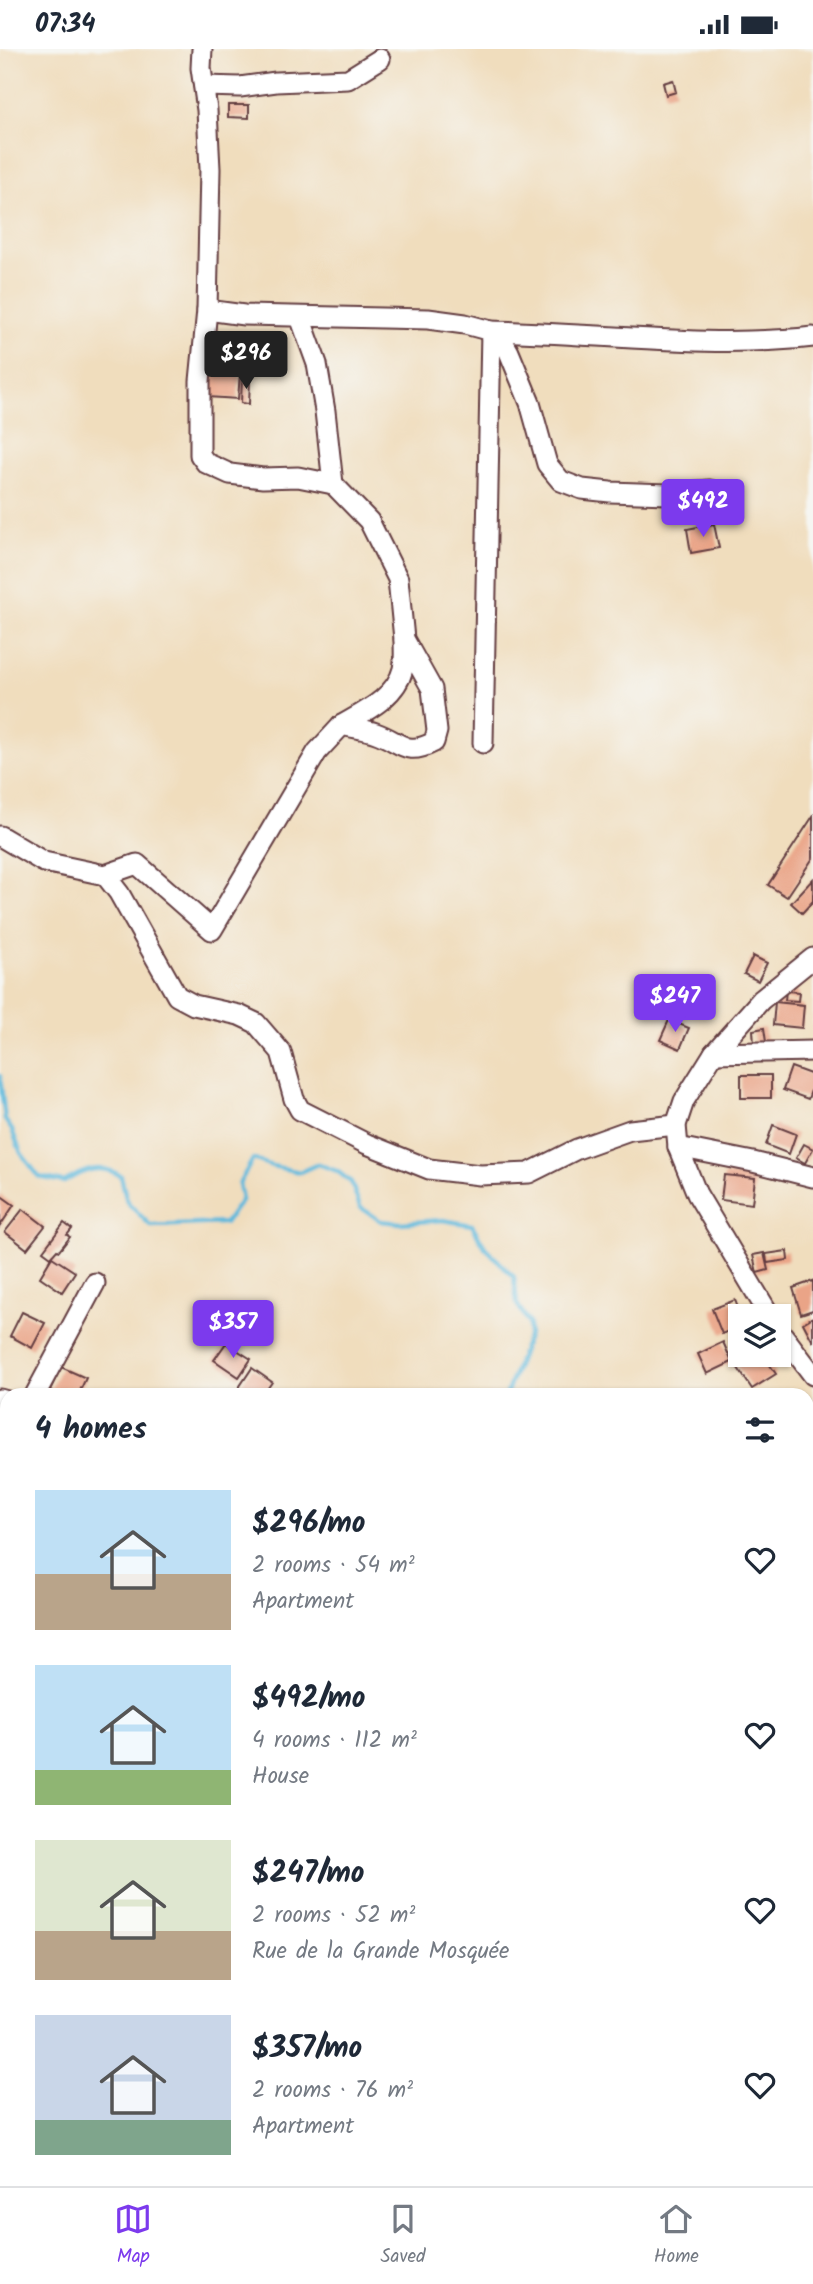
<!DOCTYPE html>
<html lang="en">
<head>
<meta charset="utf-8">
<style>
  :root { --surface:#fff; --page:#f2f2f3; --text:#1f2937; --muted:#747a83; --line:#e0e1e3; --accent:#7c3aed }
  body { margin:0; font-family:Kalam,sans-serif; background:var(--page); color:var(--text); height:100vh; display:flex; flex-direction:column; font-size:26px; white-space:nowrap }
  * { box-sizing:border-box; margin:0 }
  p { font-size:23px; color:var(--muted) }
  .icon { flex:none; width:38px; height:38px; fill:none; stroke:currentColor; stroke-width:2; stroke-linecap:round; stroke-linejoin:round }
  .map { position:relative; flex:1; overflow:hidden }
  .details { position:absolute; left:0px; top:1339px; width:814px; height:800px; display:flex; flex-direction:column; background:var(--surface); border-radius:21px 21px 0 0; box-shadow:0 2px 5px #0004 }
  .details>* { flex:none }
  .tools { position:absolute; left:728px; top:1255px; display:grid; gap:14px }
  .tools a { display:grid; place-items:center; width:63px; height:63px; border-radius:0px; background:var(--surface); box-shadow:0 2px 5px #0004; font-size:35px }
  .price { position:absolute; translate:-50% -60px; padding:0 16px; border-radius:7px; background:var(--accent); color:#fff; font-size:23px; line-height:46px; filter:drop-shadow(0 2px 4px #0008) }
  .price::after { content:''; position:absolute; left:50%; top:42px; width:21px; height:16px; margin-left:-10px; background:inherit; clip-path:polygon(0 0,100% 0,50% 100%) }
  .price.current { background:#222; color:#fff }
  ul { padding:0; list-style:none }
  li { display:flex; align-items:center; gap:21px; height:175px; padding:0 35px }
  li span { display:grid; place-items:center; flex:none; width:196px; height:140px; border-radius:0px; color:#555 }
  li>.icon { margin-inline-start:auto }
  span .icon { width:84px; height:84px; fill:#fffc; stroke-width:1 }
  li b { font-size:30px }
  h2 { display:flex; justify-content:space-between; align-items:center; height:84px; padding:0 35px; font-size:30px }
  .status { display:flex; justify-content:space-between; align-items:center; height:49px; padding:0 35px; background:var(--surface); direction:ltr }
  .status svg { height:19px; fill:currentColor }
  .tab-bar { display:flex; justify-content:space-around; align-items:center; height:98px; border-top:2px solid var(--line); background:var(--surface); font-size:19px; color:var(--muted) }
  .tab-bar a { display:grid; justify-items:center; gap:4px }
  .tab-bar .current { color:var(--accent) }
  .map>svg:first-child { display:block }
</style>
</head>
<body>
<div class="status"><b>07:34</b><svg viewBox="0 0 49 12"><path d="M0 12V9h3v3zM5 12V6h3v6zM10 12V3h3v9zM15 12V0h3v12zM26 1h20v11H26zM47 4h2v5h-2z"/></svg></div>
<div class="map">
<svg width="813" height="2137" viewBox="0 0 813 2137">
  <rect width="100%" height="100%" fill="#f6f6f2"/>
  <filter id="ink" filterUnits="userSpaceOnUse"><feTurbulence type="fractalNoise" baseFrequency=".0143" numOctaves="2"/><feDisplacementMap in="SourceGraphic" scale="14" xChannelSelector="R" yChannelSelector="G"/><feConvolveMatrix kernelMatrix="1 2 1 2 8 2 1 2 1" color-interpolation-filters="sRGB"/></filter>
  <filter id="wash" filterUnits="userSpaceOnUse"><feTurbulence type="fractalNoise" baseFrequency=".00686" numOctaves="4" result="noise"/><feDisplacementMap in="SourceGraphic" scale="28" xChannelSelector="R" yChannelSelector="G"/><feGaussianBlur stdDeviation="1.57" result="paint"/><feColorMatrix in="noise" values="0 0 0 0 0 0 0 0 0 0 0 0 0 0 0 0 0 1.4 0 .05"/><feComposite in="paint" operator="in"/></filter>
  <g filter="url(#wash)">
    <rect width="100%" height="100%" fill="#f0ddbd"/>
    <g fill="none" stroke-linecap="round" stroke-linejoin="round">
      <!-- stream -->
      <g stroke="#5eb9dc" stroke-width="4.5">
        <path d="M0 1027 5 1071 12 1081 21 1104 39 1128 64 1133C84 1121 100 1114 121 1127L127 1153 151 1177 225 1174 242 1150 239 1135 253 1110 272 1117 300 1123 318 1115 337 1122 351 1133 360 1158 381 1172 400 1174 443 1171 472 1176 485 1198 514 1228 517 1255 529 1274V1285L506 1346"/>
        <path d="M807 1629H813"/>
      </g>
    </g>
    <g id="blocks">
      <!-- building -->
      <g fill="#eaa487">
        <path d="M673 31 676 43 666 46 663 34Z"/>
        <path d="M228 56H249V69L228 68Z"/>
        <path d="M210 322 240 324 238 350 208 348Z"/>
        <path d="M242 329 250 330 249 355 241 354Z"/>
        <path d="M714 475 719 499 691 504 687 480Z"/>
        <path d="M813 767V809L787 848 768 836Z"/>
        <path d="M813 830V852L802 864 791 854Z"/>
        <path d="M753 907 767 914 758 932 744 925Z"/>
        <path d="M786 942 799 943 798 952 785 951Z"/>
        <path d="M775 953 804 956 802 979 773 976Z"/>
        <path d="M669 971 689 979 680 1000 660 991Z"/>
        <path d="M764 979 766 993 754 995 753 981Z"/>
        <path d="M791 1018 813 1026V1036L808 1050 783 1041Z"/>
        <rect x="741" y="1026" width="30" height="23"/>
        <path d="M773 1076 796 1085 789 1105 766 1096Z"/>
        <path d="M804 1095 813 1100 805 1114 796 1109Z"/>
        <path d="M724 1126 755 1129 752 1155 721 1151Z"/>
        <path d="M0 1146 14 1156 0 1177Z"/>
        <path d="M23 1160 45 1177 27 1200 5 1183Z"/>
        <path d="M64 1174 72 1180 67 1186 70 1188 59 1202 57 1201 51 1208 43 1202Z"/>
        <path d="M787 1202 788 1211 767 1214 766 1205Z"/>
        <path d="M764 1204 768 1221 757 1224 753 1206Z"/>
        <path d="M52 1208 75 1223 62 1243 40 1228Z"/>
        <path d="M813 1232V1261L801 1265 793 1239Z"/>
        <path d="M735 1251 741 1267 740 1277 722 1285 712 1260Z"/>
        <path d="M22 1263 45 1274 32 1299 10 1287Z"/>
        <path d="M813 1268V1293L803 1274Z"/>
        <path d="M723 1293 732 1313 707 1325 698 1305Z"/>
        <path d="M226 1294 251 1310 239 1328 214 1311Z"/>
        <path d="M753 1306H763L776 1325 752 1340 736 1316Z"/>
        <path d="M61 1318 86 1329 78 1346H59L50 1341Z"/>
        <path d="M252 1319 272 1333 263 1346H246L238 1340Z"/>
        <path d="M0 1471 7 1474V1503L0 1500Z"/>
        <path d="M0 2018 7 2045V2051L0 2052Z"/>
        <path d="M807 2037 813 2041V2057L808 2063Z"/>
        <path d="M7 2069V2098L0 2099V2070Z"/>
      </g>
    </g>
  </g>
  <g filter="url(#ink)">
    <use href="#blocks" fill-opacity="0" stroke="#633c41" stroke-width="2"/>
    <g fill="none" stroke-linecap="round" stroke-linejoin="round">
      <defs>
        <g id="minor">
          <path d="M202 0 201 19 207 61 210 120 207 261 200 332V406L206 414 230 425 263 429 298 428 333 435 369 472 398 530 404 590 432 640 437 682 434 693C405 708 402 693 376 684 365 680 353 679 342 676L317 703 212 881 137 815 105 826 119 844 177 947 194 956 239 966 256 974 281 1003 294 1050 300 1061 367 1095 429 1120 480 1126 529 1124 577 1100 630 1081 676 1076"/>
          <path d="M204 37 240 38 276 33 348 30 380 10"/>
          <path d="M207 261 244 266 428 270 465 275 491 282 504 294 509 303 530 354 547 415 561 432 582 440 610 443 667 445 710 441"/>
          <path d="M300 268 317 315 325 362 333 435"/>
          <path d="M342 676C366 662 396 648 403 620 405 611 404 600 404 591"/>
          <path d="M483 694 491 282C598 284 706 300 813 288"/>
          <path d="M0 787 44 813 105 826"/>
          <path d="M714 1004 813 1002"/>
          <path d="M678 1098 753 1113 813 1128"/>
          <path d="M770 1267 697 1145 678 1098 676 1076 684 1052 714 1004 761 951 813 909"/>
          <path d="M779 1281 813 1326"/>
          <path d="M35 1346 95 1234"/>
          <path d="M0 1350 7 1352"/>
          <path d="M0 1421 7 1405"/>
          <path d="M0 1704 7 1705"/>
          <path d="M807 1793 813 1794"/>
          <path d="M807 1848 813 1855"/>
          <path d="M0 1954 7 1955"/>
          <path d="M66 2132 67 2137"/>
          <path d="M48 2137 51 2132"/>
          <path d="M812 2137 813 2135"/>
        </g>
      </defs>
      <!-- minor casing -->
      <use href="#minor" stroke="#633c41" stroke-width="23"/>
      <!-- minor -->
      <use href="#minor" stroke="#fff" stroke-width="19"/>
    </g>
  </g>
</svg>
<div class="tools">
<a><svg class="icon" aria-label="layers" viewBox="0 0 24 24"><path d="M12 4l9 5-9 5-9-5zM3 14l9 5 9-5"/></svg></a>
</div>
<b class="price current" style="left:246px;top:342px">$296</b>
<b class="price" style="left:703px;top:490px">$492</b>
<b class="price" style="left:675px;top:985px">$247</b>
<b class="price" style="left:233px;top:1311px">$357</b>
<section class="details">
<h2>4 homes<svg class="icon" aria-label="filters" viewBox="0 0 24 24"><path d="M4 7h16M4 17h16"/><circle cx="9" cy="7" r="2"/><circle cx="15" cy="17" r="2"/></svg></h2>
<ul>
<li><span style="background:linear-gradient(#bfe0f5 60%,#b9a48a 0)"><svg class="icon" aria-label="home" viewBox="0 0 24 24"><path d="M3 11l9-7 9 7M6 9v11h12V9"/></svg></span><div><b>$296/mo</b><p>2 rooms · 54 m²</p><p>Apartment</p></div><svg class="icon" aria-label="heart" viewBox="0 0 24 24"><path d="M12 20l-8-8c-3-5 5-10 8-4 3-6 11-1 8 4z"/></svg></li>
<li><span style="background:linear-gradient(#bfe0f5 75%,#8fb573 0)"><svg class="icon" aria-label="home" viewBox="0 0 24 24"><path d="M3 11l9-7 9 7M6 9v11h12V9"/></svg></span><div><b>$492/mo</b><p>4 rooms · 112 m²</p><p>House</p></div><svg class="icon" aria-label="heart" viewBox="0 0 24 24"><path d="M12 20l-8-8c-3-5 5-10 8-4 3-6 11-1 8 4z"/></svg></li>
<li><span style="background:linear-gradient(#dfe7d0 65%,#b9a48a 0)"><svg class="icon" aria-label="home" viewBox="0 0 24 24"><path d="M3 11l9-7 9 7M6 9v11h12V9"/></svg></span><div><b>$247/mo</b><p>2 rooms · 52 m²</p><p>Rue de la Grande Mosquée</p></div><svg class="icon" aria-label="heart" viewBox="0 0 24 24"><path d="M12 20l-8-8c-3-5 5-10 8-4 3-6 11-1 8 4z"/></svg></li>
<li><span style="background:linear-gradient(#c9d6e8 75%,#7fa58c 0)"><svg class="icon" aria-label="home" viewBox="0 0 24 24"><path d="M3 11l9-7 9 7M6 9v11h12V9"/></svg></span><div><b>$357/mo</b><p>2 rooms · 76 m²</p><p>Apartment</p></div><svg class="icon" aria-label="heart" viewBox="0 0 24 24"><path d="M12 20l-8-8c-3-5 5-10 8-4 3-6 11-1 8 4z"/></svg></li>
</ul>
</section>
</div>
<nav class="tab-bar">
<a class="current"><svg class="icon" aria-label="map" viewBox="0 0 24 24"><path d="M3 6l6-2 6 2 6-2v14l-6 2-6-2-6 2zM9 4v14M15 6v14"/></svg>Map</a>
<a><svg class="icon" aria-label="saved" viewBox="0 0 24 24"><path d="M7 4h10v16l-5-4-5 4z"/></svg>Saved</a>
<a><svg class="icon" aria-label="home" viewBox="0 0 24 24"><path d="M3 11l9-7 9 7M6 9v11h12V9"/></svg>Home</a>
</nav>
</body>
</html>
